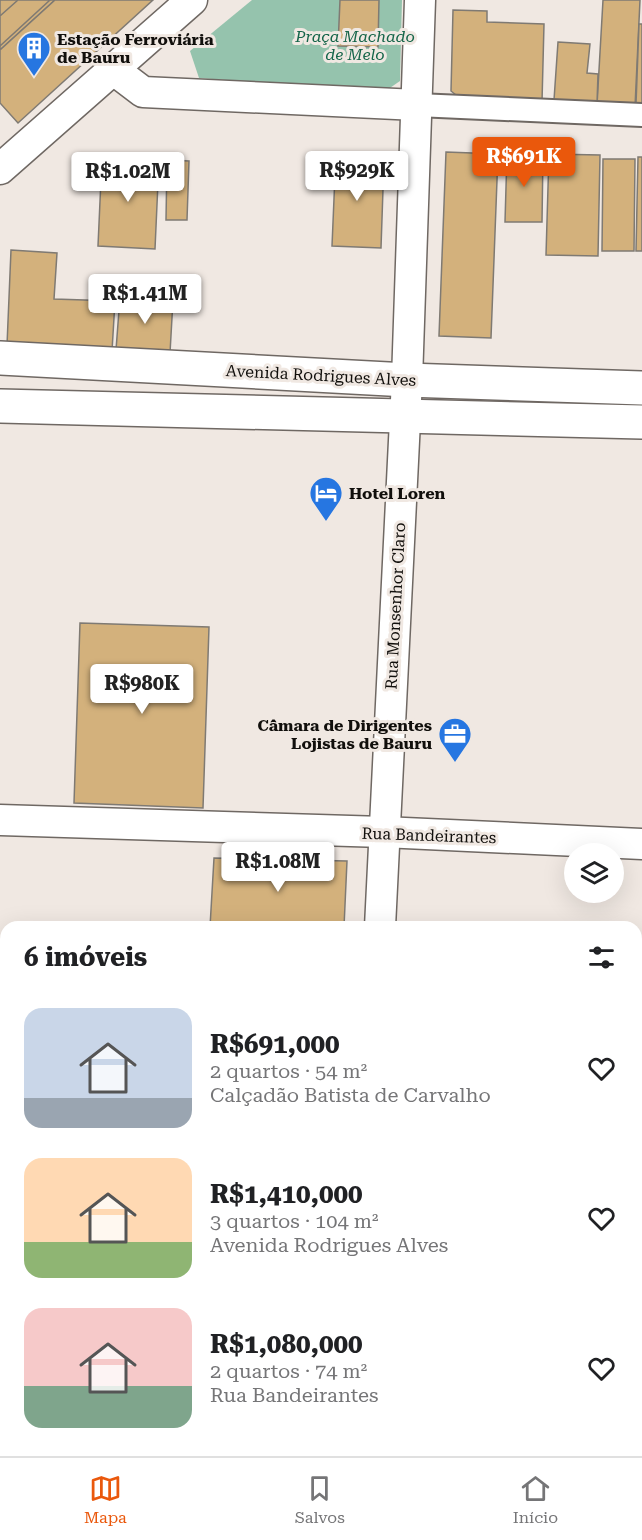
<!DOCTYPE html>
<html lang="pt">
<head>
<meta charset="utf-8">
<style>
  :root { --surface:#fff; --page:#f6f6f6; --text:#202124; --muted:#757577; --line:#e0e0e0; --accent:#ea580c }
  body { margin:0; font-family:"Roboto Serif",serif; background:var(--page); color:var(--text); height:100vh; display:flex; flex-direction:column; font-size:22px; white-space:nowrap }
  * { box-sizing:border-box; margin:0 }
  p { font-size:20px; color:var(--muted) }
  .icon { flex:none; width:33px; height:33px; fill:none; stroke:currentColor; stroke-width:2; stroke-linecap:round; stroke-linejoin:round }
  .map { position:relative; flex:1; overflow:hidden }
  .panel { position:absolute; left:0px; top:921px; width:642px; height:536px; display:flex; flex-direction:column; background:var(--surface); border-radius:18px 18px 0 0; box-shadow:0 6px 24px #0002 }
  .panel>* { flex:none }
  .fabs { position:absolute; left:564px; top:843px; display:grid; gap:12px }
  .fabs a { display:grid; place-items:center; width:60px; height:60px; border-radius:50%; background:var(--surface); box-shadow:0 6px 24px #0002; font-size:30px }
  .price { position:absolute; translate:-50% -51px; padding:0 14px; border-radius:6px; background:#fff; color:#222; font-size:20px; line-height:39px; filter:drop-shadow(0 2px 3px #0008) }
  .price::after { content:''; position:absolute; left:50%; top:36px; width:18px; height:14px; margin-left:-9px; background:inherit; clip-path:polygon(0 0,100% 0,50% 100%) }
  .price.selected { background:var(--accent); color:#fff }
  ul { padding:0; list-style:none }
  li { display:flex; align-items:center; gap:18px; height:150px; padding:0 24px }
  li span { display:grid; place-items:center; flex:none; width:168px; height:120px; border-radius:18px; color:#555 }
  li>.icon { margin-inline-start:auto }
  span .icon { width:72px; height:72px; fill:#fffc; stroke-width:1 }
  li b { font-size:26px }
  h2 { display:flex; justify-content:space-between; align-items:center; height:72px; padding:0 24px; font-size:26px }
  .tab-bar { display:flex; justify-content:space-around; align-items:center; height:84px; border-top:2px solid var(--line); background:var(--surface); font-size:16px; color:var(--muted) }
  .tab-bar a { display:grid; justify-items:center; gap:3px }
  .tab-bar .selected { color:var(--accent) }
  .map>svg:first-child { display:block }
</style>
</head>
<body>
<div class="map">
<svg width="642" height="1456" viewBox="0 0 642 1456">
  <rect width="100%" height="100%" fill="#f0e8e2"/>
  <!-- green -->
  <path fill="#95c3ad" d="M252 0H402L400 81 384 92 199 78 190 51Z"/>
  <!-- building -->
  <g fill="#d3b17c" stroke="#7f7a73" stroke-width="1.5">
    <path d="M0 0H55L0 50Z"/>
    <path d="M18 0H50L0 46V16Z"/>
    <path d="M55 0H153L18 123 0 103V50Z"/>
    <path d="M340 0H379L378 47 338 46Z"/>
    <path d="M603 0H640L635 107 597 105Z"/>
    <path d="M453 10 487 11V22L544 24 542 102 461 99 451 91Z"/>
    <path d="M639 24H642V104H636Z"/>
    <path d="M558 42 590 44 587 73 598 74 597 103 554 100Z"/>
    <path d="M446 152 498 154 491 338 439 336Z"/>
    <path d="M507 153 543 154 542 222H505Z"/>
    <path d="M549 154 600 155 598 256 546 255Z"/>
    <path d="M102 157 159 160 155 249 98 246Z"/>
    <path d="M638 157H642V251H636Z"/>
    <path d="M328 158 384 160 381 248 332 246 335 175 327 173Z"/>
    <path d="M603 159H635L634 251H602Z"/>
    <path d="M167 160 189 161 187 220H166Z"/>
    <path d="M11 250 57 253 54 299 115 301 112 351 7 345Z"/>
    <path d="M120 297 173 300 170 353 116 350Z"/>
    <path d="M80 623 209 627 203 808 74 803Z"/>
    <path d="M214 858 347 861 344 927H210Z"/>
  </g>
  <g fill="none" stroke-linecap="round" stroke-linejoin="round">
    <defs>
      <path id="pedestrian" d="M417 105 642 115"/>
      <g id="minor">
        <path d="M114 70 143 92 417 105"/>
        <path d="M0 169 192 0"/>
        <path d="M0 820 383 832 642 844"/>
        <path d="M380 927 407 380 420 0"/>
        <path d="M0 1226H6"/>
        <path d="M636 1251H642"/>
        <path d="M359 1456V1450"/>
      </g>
      <g id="secondary">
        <path d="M0 358 407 380 642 388"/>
        <path d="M0 406 642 422"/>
      </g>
    </defs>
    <!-- pedestrian casing -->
    <use href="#pedestrian" stroke="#6f6863" stroke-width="26"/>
    <!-- minor casing -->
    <use href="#minor" stroke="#6f6863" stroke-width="33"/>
    <!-- secondary casing -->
    <use href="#secondary" stroke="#6f6863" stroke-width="36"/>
    <!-- pedestrian -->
    <use href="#pedestrian" stroke="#fff" stroke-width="22"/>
    <!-- minor -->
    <use href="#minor" stroke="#fff" stroke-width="30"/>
    <!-- secondary -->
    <use href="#secondary" stroke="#fff" stroke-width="33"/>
  </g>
  <!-- icons -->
  <defs>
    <symbol id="building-pin" viewBox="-11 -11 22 30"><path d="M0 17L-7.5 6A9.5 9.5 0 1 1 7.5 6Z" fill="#2676e1" stroke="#f0e8e2"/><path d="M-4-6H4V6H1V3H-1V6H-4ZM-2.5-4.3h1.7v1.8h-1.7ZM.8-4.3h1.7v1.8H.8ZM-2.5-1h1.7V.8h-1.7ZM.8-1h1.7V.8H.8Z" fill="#fff"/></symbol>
    <symbol id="hotel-pin" viewBox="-11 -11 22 30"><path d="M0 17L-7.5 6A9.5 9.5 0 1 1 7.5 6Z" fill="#2676e1" stroke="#f0e8e2"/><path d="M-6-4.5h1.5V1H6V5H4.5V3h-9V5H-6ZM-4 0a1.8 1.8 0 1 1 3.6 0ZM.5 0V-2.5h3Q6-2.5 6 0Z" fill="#fff"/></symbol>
    <symbol id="office-pin" viewBox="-11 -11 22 30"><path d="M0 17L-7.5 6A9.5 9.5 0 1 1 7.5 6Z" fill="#2676e1" stroke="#f0e8e2"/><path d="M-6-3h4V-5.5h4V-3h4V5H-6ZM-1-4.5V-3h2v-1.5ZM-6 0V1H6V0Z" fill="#fff"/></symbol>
  </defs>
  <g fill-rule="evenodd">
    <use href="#building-pin" x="15" y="29" width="38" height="52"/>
    <use href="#hotel-pin" x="307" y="474" width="38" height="52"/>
    <use href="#office-pin" x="436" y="715" width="38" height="52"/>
  </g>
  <g text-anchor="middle" stroke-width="6" stroke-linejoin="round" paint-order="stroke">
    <!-- park labels -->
    <g font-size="16" font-style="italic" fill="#156549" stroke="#f0e8e2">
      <text x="355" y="42">Praça Machado<tspan x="355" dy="18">de Melo</tspan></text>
    </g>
    <!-- poi labels -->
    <g font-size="16" font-weight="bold" fill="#110f0c" stroke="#f0e8e2" text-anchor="start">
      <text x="57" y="45">Estação Ferroviária<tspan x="57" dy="18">de Bauru</tspan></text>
      <text x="349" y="499">Hotel Loren</text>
      <text x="432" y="731" text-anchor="end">Câmara de Dirigentes<tspan x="432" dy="18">Lojistas de Bauru</tspan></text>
    </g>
    <!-- street labels -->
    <g font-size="16" fill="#110f0c" stroke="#f0e8e2">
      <text transform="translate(321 375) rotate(3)" y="6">Avenida Rodrigues Alves</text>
      <text transform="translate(395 606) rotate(-87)" y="6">Rua Monsenhor Claro</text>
      <text transform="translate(429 835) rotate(2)" y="6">Rua Bandeirantes</text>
    </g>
  </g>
</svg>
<div class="fabs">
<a><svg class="icon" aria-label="layers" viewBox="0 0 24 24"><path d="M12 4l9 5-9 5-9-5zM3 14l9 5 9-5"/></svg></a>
</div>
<b class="price selected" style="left:524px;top:188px">R$691K</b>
<b class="price" style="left:357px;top:202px">R$929K</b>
<b class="price" style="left:128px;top:203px">R$1.02M</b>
<b class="price" style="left:145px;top:325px">R$1.41M</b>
<b class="price" style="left:142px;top:715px">R$980K</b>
<b class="price" style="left:278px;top:893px">R$1.08M</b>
<section class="panel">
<h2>6 imóveis<svg class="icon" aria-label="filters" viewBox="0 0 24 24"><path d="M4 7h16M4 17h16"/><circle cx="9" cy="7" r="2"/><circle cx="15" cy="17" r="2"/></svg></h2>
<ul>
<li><span style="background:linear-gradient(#c9d6e8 75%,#9aa5b1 0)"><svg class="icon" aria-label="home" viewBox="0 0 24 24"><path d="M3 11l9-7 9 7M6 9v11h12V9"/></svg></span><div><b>R$691,000</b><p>2 quartos · 54 m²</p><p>Calçadão Batista de Carvalho</p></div><svg class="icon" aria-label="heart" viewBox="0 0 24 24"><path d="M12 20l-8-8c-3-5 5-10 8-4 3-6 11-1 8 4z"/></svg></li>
<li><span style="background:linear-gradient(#ffd9b3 70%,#8fb573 0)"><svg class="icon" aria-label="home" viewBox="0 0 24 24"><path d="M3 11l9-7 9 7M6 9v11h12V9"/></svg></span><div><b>R$1,410,000</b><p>3 quartos · 104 m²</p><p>Avenida Rodrigues Alves</p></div><svg class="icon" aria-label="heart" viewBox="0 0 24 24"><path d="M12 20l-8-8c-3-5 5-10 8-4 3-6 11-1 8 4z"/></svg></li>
<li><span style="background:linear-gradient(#f6c9c9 65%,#7fa58c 0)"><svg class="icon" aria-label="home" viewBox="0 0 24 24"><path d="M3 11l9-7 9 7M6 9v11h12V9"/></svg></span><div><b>R$1,080,000</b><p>2 quartos · 74 m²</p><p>Rua Bandeirantes</p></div><svg class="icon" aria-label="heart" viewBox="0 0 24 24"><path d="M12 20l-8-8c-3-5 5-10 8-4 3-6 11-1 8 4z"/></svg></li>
</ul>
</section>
</div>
<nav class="tab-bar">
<a class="selected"><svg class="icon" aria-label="map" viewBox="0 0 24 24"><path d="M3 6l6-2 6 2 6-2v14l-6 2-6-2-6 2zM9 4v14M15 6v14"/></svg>Mapa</a>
<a><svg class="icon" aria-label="saved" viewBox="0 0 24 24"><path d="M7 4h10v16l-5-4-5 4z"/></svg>Salvos</a>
<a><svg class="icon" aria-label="home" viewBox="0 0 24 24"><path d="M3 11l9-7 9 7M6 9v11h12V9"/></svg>Início</a>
</nav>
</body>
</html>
